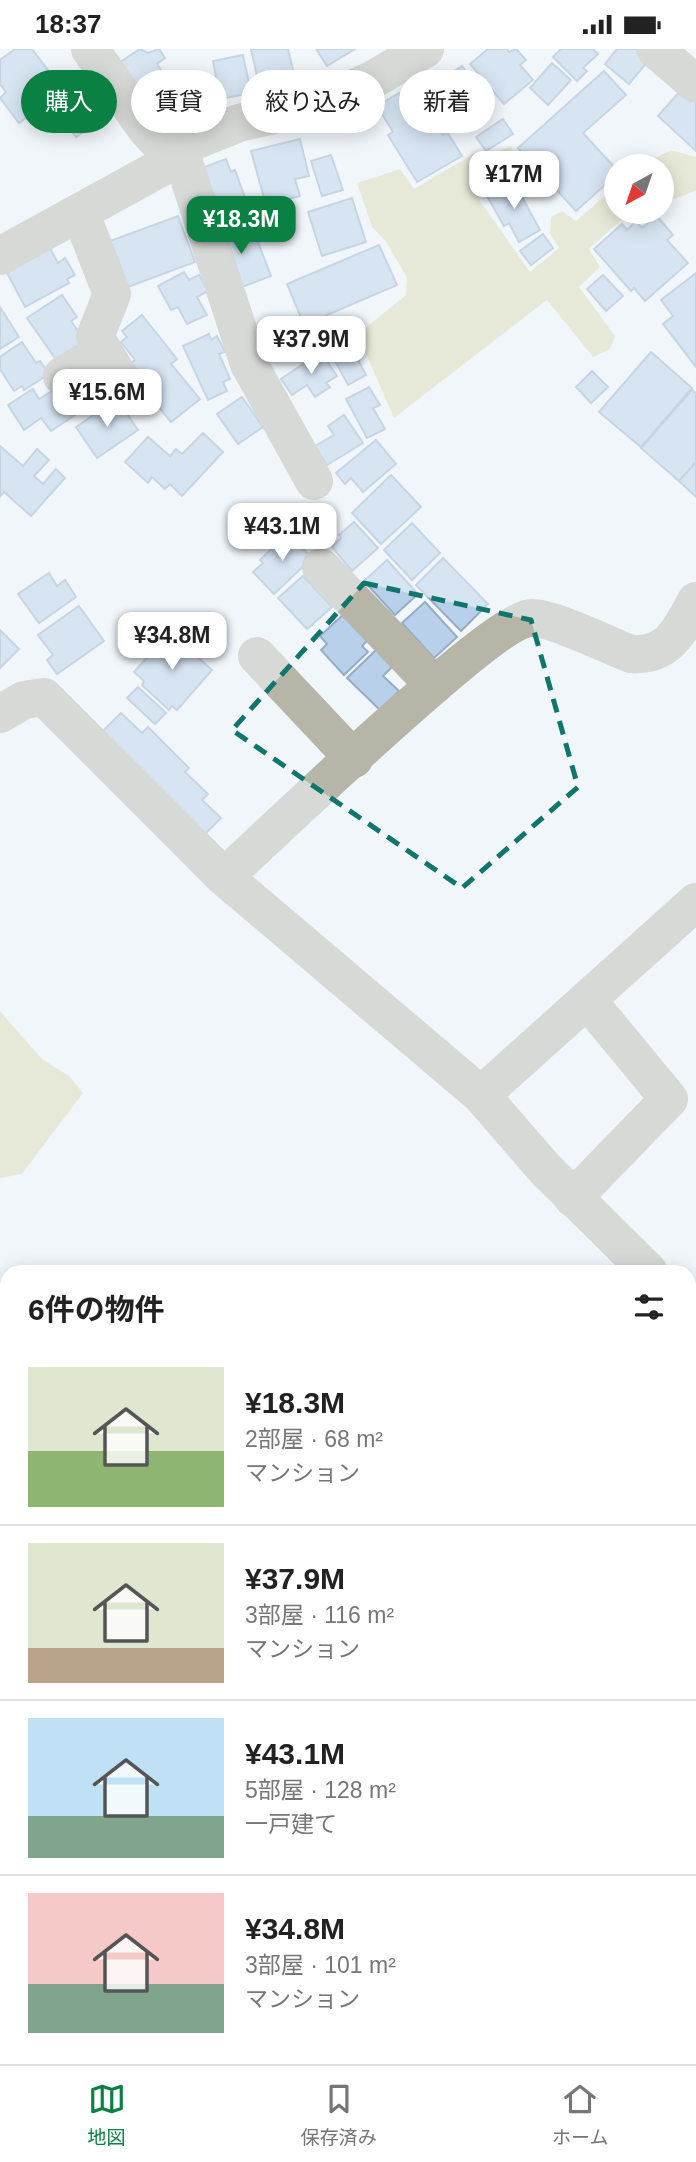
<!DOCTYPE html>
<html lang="ja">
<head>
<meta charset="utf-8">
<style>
  :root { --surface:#fff; --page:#f6f6f6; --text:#222; --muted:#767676; --line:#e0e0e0; --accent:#0b8043 }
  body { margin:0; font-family:Arial,"Noto Sans JP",sans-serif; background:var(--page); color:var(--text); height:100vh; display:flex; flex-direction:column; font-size:26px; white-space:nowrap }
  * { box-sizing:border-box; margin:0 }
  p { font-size:23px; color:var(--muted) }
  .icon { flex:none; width:38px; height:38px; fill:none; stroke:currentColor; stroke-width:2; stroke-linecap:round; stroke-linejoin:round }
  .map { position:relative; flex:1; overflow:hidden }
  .panel { position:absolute; left:0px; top:1216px; width:696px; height:800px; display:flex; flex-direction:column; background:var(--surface); border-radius:21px 21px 0 0; box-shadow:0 4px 18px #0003 }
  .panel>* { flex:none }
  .hud { position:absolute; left:21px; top:21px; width:654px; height:63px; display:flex; gap:14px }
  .needle { width:46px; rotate:220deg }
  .controls { position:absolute; left:604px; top:105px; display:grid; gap:14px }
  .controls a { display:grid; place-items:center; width:70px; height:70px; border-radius:50%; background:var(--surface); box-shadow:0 4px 18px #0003; font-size:35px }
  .price { position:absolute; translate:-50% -60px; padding:0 16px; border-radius:14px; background:#fff; color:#222; font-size:23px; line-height:46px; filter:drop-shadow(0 2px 4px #0008) }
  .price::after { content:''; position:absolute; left:50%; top:42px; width:21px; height:16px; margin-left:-10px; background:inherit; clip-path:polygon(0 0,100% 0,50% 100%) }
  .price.current { background:var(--accent); color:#fff }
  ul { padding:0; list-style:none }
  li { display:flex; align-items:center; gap:21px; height:175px; padding:0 28px }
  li+li { border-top:2px solid var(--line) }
  li span { display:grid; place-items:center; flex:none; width:196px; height:140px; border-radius:0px; color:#555 }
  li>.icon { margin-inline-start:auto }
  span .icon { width:84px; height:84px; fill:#fffc; stroke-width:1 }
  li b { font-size:30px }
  h2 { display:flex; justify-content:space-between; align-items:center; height:84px; padding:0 28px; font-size:30px }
  .pill { padding:0 24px; border-radius:32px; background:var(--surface); box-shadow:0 4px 18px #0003; font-size:24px; line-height:63px }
  .pill.current { background:var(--accent); color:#fff }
  .status { display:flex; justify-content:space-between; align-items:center; height:49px; padding:0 35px; background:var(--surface); direction:ltr }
  .status svg { height:19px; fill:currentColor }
  .tab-bar { display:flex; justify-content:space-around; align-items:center; height:98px; border-top:2px solid var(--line); background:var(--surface); font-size:19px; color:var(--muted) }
  .tab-bar a { display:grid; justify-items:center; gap:4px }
  .tab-bar .current { color:var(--accent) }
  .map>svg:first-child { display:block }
</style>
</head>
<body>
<div class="status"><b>18:37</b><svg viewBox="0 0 49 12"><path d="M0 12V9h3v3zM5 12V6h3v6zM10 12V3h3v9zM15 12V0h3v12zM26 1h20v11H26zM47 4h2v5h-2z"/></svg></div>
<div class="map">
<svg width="696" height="2015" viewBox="0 0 696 2015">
  <rect width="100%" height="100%" fill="#f1f6fb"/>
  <!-- green -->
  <g fill="#dcdaad">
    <path d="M511 97 516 115 508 127 478 149 530 223 559 199 550 184 551 168 562 162 576 172 616 137V163H636L628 165 589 200 600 218 579 238 615 287 610 300 593 308 547 251 394 369 363 298V281L406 246 407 229 386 192 372 178 357 134 400 120 414 140 475 104 487 108Z"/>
    <path d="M671 101 696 108V142L662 154V117H640Z"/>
    <path d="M0 962 42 1010 69 1027 83 1044 22 1125 0 1129Z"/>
  </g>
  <!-- building -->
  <g fill="#b8d0e9" stroke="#96adc5" stroke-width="2">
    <path d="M15 0H32L63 41 19 74 0 49 6 43 0 35V11Z"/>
    <path d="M140 0 148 4 159 0 165 9 157 15 180 48 149 69 114 17Z"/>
    <path d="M251 0H288L296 34 260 41Z"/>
    <path d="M316 0H355L327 17Z"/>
    <path d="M488 0H507L509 3 516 0 526 11 520 16 533 31 504 55 470 15Z"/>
    <path d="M561 0H593L598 5 583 19 587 22 577 32 553 8Z"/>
    <path d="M617 0H644L652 7 629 35 605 15Z"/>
    <path d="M243 6 251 44 220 50 213 12Z"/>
    <path d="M552 14 571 31 548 56 530 39Z"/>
    <path d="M462 17 493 61 462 83 431 39Z"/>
    <path d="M604 22 626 46 583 84 616 120V126L576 162 518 99Z"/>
    <path d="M94 26 111 64 76 88 53 53Z"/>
    <path d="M682 40 696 53V102L658 67Z"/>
    <path d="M399 44 412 66 425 58 443 86 447 83 462 107 417 133 388 86 393 83 377 57Z"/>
    <path d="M503 70 513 85 486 102 476 88Z"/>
    <path d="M300 90 309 127 295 130 300 147 266 156 251 102Z"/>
    <path d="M331 106 343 141 322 147 311 112Z"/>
    <path d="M226 110 231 123 235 121 251 166 211 180 191 123Z"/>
    <path d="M514 133 540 181 519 193 509 174 504 177 487 147Z"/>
    <path d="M352 149 366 193 322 207 308 163Z"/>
    <path d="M656 166 673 186 667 191 688 214 645 252 634 239 631 242 594 200 622 175 627 181 636 172 642 179Z"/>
    <path d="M178 167 195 213 128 238 110 192Z"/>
    <path d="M250 172 271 227 232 242 212 186Z"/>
    <path d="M543 185 553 199 531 216 520 202Z"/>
    <path d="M379 196 397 236 304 276 287 235Z"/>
    <path d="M50 199 58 214 65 209 75 226 67 230 69 234 25 258 6 222Z"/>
    <path d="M184 223 189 231 199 226 208 242 197 248 207 266 187 275 178 258 171 261 158 237Z"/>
    <path d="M696 224V318L663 275 673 267 661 251Z"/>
    <path d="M603 226 623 247 606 262 587 240Z"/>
    <path d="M62 246 77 268 71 272 85 292 57 312 27 269Z"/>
    <path d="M0 258 19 288 0 300Z"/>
    <path d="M142 266 177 310 171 315 200 350 171 373 140 335 145 331 131 314 135 311 121 293 127 288 122 282Z"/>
    <path d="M209 285 211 291 217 287 225 303 219 305 230 330 223 333 227 342 208 351 183 297Z"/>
    <path d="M22 293 36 314 40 312 49 325 24 341 22 337 14 342 0 320V308Z"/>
    <path d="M352 299 366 326 348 336 333 308Z"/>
    <path d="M321 303 337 327 326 334 330 338 315 348 307 336 292 346 281 330Z"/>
    <path d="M651 303 692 339 641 398 599 363Z"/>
    <path d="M592 322 608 338 591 354 576 338Z"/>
    <path d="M369 338 380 356 373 359 385 380 367 389 346 350Z"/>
    <path d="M33 340 39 350 52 342 61 354 71 347 81 362 51 382 41 369 24 381 8 356Z"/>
    <path d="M692 341 696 344V413L679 432 641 399Z"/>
    <path d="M242 348 263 378 238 395 217 365Z"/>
    <path d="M117 350 138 381 97 409 76 378Z"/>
    <path d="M344 366 363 394 327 416 315 397 334 386 328 377Z"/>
    <path d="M203 384 223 403 182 447 170 435 165 440 152 428 148 434 125 413 148 388 170 407 176 400 182 405Z"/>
    <path d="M376 391 396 415 363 443 351 429 345 435 336 424Z"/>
    <path d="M0 397 23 417 37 400 49 411 34 427 43 435 56 420 65 429 31 467 4 443 0 448Z"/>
    <path d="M696 413V448L679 432Z"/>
    <path d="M391 426 421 458 381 495 352 464Z"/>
    <path d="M354 473 378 499 352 522 332 498 341 489 339 486Z"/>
    <path d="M412 474 440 504 412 531 384 501Z"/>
    <path d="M288 484 312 509 274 545 253 523 263 514 260 511Z"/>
    <path d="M443 509 488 555 461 582 416 536Z"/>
    <path d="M387 511 418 545 395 566 364 532Z"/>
    <path d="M49 524 57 537 65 531 76 548 39 574 18 545Z"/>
    <path d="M303 527 332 558 307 580 278 549Z"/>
    <path d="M425 553 457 588 434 609 402 574Z"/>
    <path d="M79 557 104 592 57 625 47 611 53 606 38 586Z"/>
    <path d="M344 565 368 591 362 597 368 603 344 626 321 601 327 595 320 587Z"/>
    <path d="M0 581 19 600 0 619Z"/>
    <path d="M170 583 212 621 177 661 172 657 169 661 142 636 144 632 134 623Z"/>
    <path d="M376 601 393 617 383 627 399 642 380 661 347 629Z"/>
    <path d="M138 638 166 664 155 675 127 649Z"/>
    <path d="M121 664 142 684 148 678 189 719 185 723 208 745 202 751 221 769 201 789 99 686Z"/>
  </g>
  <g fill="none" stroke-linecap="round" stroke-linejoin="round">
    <!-- minor -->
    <g stroke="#b6b5a7" stroke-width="38">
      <path d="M90 0 147 81 164 99 179 98 239 74 317 56 374 30 425 0"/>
      <path d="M655 0 696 35"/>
      <path d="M179 98 249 315 314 432"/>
      <path d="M80 163 112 245 95 288 119 328"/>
      <path d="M0 207 162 118 164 99"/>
      <path d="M62 327 103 302"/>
      <path d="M321 518 434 636"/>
      <path d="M257 607 354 710"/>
      <path d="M0 665 24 651 44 648 224 828 481 1046 545 1120 649 1223"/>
      <path d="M224 828C267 789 492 571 531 569 552 568 609 597 631 605 668 608 680 582 696 552"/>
      <path d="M481 1046 696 853"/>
      <path d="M573 1149 669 1050 588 952"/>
      <path d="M690 1262 696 1268"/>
    </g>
  </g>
  <!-- marked area -->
  <path d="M0 0H696V2015H0ZM364 534 531 571 578 738 462 839 232 681Z" fill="#f1f6fb" fill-opacity=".55" fill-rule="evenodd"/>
  <path fill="none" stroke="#0f766e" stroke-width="5" stroke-dasharray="14 9" stroke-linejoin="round" d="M364 534 531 571 578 738 462 839 232 681Z"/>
</svg>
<div class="controls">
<a><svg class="needle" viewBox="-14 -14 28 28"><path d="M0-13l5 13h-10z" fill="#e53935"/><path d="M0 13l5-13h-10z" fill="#767676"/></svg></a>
</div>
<b class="price" style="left:514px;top:162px">¥17M</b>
<b class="price current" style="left:241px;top:207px">¥18.3M</b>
<b class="price" style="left:311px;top:327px">¥37.9M</b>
<b class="price" style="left:107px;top:380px">¥15.6M</b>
<b class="price" style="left:282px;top:514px">¥43.1M</b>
<b class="price" style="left:172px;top:623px">¥34.8M</b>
<div class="hud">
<a class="pill current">購入</a>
<a class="pill">賃貸</a>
<a class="pill">絞り込み</a>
<a class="pill">新着</a>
</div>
<section class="panel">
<h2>6件の物件<svg class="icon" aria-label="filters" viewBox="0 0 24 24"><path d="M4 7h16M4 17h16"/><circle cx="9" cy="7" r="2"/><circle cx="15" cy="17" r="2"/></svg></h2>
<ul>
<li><span style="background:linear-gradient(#dfe7d0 60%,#8fb573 0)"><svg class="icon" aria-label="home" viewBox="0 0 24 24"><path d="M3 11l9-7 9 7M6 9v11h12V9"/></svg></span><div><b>¥18.3M</b><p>2部屋 · 68 m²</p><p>マンション</p></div></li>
<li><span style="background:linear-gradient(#dfe7d0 75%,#b9a48a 0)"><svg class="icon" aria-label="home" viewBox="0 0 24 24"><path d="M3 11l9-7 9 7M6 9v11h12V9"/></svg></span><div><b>¥37.9M</b><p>3部屋 · 116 m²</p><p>マンション</p></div></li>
<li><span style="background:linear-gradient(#bfe0f5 70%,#7fa58c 0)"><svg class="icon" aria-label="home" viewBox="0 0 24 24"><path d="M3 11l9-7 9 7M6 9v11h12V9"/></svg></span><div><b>¥43.1M</b><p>5部屋 · 128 m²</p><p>一戸建て</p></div></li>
<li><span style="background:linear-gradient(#f6c9c9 65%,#7fa58c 0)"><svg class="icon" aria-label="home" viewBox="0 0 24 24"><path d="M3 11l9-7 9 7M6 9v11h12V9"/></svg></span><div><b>¥34.8M</b><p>3部屋 · 101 m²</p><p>マンション</p></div></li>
</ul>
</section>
</div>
<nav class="tab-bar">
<a class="current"><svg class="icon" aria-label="map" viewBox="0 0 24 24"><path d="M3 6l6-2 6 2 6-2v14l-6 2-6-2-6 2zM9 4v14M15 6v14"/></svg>地図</a>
<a><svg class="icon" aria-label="saved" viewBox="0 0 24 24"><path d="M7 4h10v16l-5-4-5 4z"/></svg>保存済み</a>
<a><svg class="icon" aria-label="home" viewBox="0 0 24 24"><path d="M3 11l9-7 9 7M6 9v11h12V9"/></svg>ホーム</a>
</nav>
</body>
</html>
